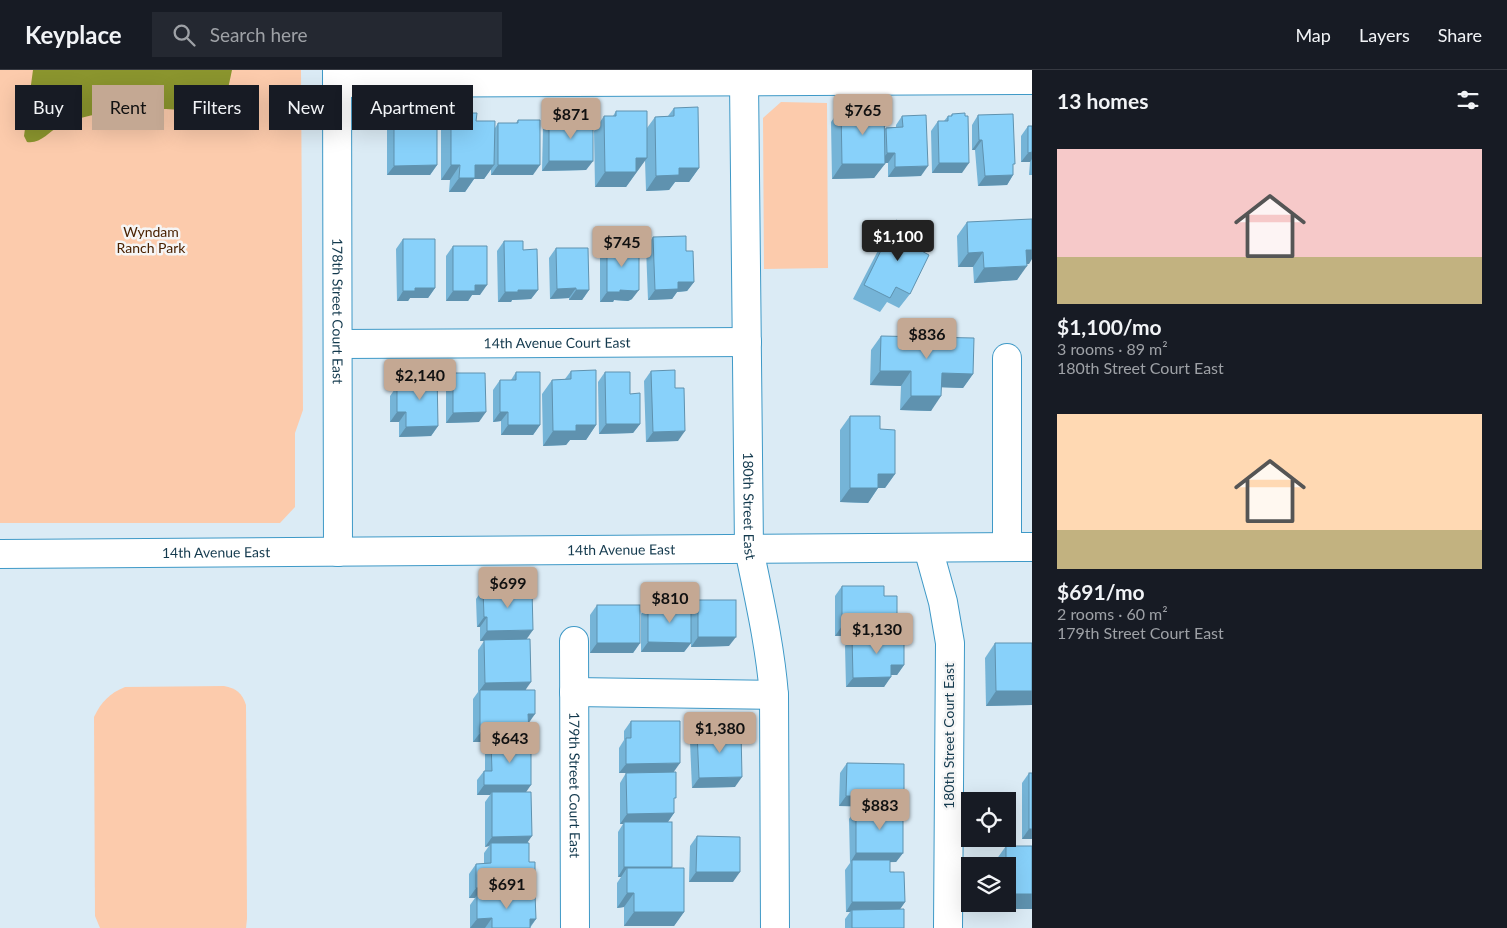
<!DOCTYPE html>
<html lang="en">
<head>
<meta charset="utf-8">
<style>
  :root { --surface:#171b24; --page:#242831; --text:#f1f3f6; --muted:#9ea1a6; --line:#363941; --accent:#c4a893 }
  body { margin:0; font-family:Lato,sans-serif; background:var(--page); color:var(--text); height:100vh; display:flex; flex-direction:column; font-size:19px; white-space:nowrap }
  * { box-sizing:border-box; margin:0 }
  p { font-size:16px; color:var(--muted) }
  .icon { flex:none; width:28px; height:28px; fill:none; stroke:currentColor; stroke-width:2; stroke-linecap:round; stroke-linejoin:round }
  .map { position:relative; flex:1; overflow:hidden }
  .details { display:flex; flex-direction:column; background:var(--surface); width:475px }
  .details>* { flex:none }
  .banner { position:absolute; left:15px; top:15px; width:475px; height:45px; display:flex; gap:10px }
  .controls { position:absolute; left:961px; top:722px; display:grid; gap:10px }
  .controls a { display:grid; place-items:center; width:55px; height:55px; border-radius:0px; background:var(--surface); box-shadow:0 5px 20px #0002; font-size:25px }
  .price { position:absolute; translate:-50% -42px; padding:0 11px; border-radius:5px; background:var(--accent); color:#111; font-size:16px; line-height:32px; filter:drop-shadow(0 1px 2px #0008) }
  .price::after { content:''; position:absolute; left:50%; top:30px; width:15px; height:11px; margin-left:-8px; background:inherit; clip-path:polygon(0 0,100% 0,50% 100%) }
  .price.on { background:#222; color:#fff }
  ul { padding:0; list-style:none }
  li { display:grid; align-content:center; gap:10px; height:265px; padding:0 25px }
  li span { display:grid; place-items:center; height:155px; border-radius:0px; color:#555 }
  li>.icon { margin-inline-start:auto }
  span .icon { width:90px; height:90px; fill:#fffc; stroke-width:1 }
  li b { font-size:21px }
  h2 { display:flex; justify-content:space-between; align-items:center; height:60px; padding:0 25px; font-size:21px }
  .chip { padding:0 18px; border-radius:0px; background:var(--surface); box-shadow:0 5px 20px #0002; font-size:18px; line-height:45px }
  .chip.on { background:var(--accent); color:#111 }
  header { display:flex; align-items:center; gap:30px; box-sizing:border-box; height:70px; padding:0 25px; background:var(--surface); border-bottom:1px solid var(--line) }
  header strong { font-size:24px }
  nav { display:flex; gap:28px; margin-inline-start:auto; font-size:18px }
  .search { width:350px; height:45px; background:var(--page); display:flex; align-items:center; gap:12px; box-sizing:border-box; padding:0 18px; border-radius:0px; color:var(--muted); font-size:19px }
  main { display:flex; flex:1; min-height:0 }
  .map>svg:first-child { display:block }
</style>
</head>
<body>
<header>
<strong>Keyplace</strong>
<div class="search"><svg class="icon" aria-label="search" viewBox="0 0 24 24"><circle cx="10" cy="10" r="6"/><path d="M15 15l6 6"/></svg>Search here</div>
<nav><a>Map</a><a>Layers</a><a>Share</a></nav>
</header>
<main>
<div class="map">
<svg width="1032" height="858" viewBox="0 0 1032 858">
  <rect width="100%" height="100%" fill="#dbebf5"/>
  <!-- green -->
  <g fill="#fccbac">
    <path d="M0 0H301L303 340 295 363V437L280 453H0Z"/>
    <path d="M781 32 827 33 828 198 764 199 763 48Z"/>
    <path d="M224 616C236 618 242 623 246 635L247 849 246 858H100L95 846 94 647C101 632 110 623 125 617Z"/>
  </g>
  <!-- water -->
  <path fill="#8b952e" d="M33 0H232C230 9 225 38 218 43 210 48 197 42 188 41 167 38 144 39 123 41 102 43 79 46 60 56 48 62 41 74 27 72L24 66Z"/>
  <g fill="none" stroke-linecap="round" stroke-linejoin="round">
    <defs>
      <g id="minor">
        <path id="s1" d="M337 0 338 482"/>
        <path id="s2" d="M744 11 749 479C759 528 770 575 774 625L775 858"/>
        <path d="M337 13 1032 10"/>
        <path id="s3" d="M338 274 747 272"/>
        <path d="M1007 477V288"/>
        <path d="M928 478 943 532 950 573 948 858"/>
        <path id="s4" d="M0 484 1032 477"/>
        <path id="s5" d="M574 571 575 858"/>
        <path d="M574 622 774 625"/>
      </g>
    </defs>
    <!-- minor casing -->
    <use href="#minor" stroke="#3e99c7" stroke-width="30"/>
    <!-- minor -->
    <use href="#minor" stroke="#fff" stroke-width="28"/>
  </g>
  <!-- wall -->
  <g fill="#75b4d7">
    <path d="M674 38 699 98 689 112H675L669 120 646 121 645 90 626 117H595L594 61 604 46H613L616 41 647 58 655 47 668 46Z"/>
    <path d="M841 38 884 60 886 58 896 57V55L902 46 921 106 888 107V93H885L874 108 832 109 831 52Z"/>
    <path d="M451 43 495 58 498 53H516L518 50 533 105H491V99L484 109H474L465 122H449L450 110H441V57Z"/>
    <path d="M952 44 962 103H932L931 61 938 51H944L948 46H951Z"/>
    <path d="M978 45 1013 96V105L1007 115 978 116 975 80H972V55Z"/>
    <path d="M407 47 437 95 430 105H387V60L394 50H404Z"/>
    <path d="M549 49 593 91 586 100 542 101 543 59Z"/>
    <path d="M1028 56H1032V105H1029L1030 92H1021V66Z"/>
    <path d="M896 150 918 179 910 224 899 238 887 232 880 242 853 229 886 165Z"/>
    <path d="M967 152 1029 194H1027L1017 210 974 213 973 197H958L957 166Z"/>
    <path d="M653 167 686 181 694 212 687 221 677 222 672 229 648 230 646 177Z"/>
    <path d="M403 169 435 218 428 228H410L408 231H397L396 179Z"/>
    <path d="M504 171 523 180 538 220 531 229 512 230 511 232H498L497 181Z"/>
    <path d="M607 172 624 180 632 229 628 231 614 230 613 232H600V181Z"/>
    <path d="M453 176 480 225H472L468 231H446V186Z"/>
    <path d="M556 178 589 220 582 230H569V228L550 229 549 188Z"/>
    <path d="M881 266 973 304 963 318 941 317 931 341 900 340 901 316 870 315 871 280Z"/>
    <path d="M571 301 596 355 586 370H570L566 375 543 376 542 324 552 310 565 309Z"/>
    <path d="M651 301 675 318 678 371 646 372 644 311Z"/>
    <path d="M516 302 540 355 533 365H501V351L493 352V320L500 310H511Z"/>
    <path d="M605 302 630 324 640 354 633 363 599 364 598 312Z"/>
    <path d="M414 303 438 356 431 366 399 367V352H390V326L397 316H407V313Z"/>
    <path d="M453 303 479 352 446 353V313Z"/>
    <path d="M850 346 880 359 895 404 885 418H878L868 433 840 432V360Z"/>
    <path d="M842 516 884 526 897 556 890 566H835V526Z"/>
    <path d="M483 519 526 569V620L529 662 522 672 526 722 528 773 529 792 535 817 531 824 536 849 530 858H470V835L475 828H469V804L476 794H484V783L489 776 485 777V732L490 725H477V710L484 701H485V682L491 672H473V629L478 622V580L484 571H480V557H477L476 529Z"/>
    <path d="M698 530 729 576 691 577V540Z"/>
    <path d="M648 534 691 573 684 582H641V544Z"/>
    <path d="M597 535 640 573 633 583H590V545Z"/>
    <path d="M852 566 904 595 897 605H891L884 617H846L845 576Z"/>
    <path d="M995 573H1032V635L986 636 985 588Z"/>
    <path d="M631 651 674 702V743L668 752 672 797 671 798 684 842 674 856H624V837L617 838V813L621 807H618V762L623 754H620V713L626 703H619V678L624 670V661Z"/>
    <path d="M697 662 735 717 692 718 690 672Z"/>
    <path d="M847 693 904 727 897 737 839 736 840 703Z"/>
    <path d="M1029 703H1032V769H1022V713Z"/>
    <path d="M856 739 903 783 896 792H890V802L905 832 900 839 904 858H845V849L850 842H846L845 800 850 793 849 749Z"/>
    <path d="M697 766 733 812H689L690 776Z"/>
    <path d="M1006 776 1032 839H996V834H1008V796H996V790Z"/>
  </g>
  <!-- shaded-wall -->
  <g fill="#5f92af">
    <path d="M979 70H982L975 80H972Z"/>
    <path d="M1032 82V89L1030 92H1021L1028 83Z"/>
    <path d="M887 83H895L888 93H880Z"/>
    <path d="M636 88H647L626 117H595L605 102Z"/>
    <path d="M549 91H593L586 100 542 101Z"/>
    <path d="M939 93H969L962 103H932Z"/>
    <path d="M842 94H885L874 108 832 109Z"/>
    <path d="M437 95 430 105H387L394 96Z"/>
    <path d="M451 95H460L450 110H441Z"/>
    <path d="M475 95H494L484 109H474L465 122H449L459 108Z"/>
    <path d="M498 95H540L533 105H491Z"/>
    <path d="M928 96 921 106 888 107 895 97Z"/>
    <path d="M679 98H699L689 112H675L669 120 646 121 656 106Z"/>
    <path d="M1013 105 1007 115 978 116 985 106Z"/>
    <path d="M1026 180H1032V189L1029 194H1016Z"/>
    <path d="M983 182 973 197H958L968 183Z"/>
    <path d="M1027 196 1017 210 974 213 984 198Z"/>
    <path d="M678 212H694L687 221 677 222 672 229 648 230 655 220Z"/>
    <path d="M475 215H487L480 225H472L468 231H446L453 221Z"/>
    <path d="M415 218H435L428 228H410L408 231H397L403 221Z"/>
    <path d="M576 218 569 228 550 229 557 219Z"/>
    <path d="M518 220H538L531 229 512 230 511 232H498L505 222Z"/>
    <path d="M576 220H589L582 230H569Z"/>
    <path d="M620 220H639L632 229 628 231 614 230 613 232H600L607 222Z"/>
    <path d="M880 301H911L901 316 870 315Z"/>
    <path d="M942 303 973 304 963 318 932 317Z"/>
    <path d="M911 326H941L931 341 900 340Z"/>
    <path d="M397 342H406L399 352H390Z"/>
    <path d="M486 342 479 352 446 353 453 343Z"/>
    <path d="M500 342H508L501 351 493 352Z"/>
    <path d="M606 354H640L633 363 599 364Z"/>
    <path d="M508 355H540L533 365H501Z"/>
    <path d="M576 355H596L586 370H570L566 375 543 376 553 361Z"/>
    <path d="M438 356 431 366 399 367 406 357Z"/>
    <path d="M685 361 678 371 646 372 653 362Z"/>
    <path d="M878 404H895L885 418H868Z"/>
    <path d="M850 418H878L868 433 840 432Z"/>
    <path d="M484 547H487L480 557H477Z"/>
    <path d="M842 556H897L890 566H835Z"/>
    <path d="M533 560 526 570 480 571 487 561Z"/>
    <path d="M698 567H736L729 576 691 577Z"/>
    <path d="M648 572 691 573 684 582H641Z"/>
    <path d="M597 573H640L633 583H590Z"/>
    <path d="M891 595H904L897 605H884Z"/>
    <path d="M891 607 884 617H846L853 608Z"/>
    <path d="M531 612 524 622 480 620 485 613Z"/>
    <path d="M996 621H1032V635L986 636Z"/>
    <path d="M528 644H535L528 654Z"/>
    <path d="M529 662 522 672H473L480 663Z"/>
    <path d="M680 693 673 703H619L626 694Z"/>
    <path d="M742 707 735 717 692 718 699 708Z"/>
    <path d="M484 715H531L524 725 492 722 490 725H477Z"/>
    <path d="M846 726 904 727 897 737 839 736Z"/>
    <path d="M674 743 667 753 624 752 623 754H620L627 744Z"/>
    <path d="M1029 759H1032V769H1022Z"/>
    <path d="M532 766 525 776 491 773 489 776 485 777 492 767Z"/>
    <path d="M856 783H903L896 792 852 793V790L850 793Z"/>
    <path d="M624 797H672L666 806 627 798 621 807H618Z"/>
    <path d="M696 802H740L733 812H689Z"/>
    <path d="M535 817 528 827 477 825 475 828H469L476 818Z"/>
    <path d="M627 823H634L624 837 617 838Z"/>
    <path d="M1008 824H1032V839H996L999 834H1008Z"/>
    <path d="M852 832H905L898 842 852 840 850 842H846Z"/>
    <path d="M634 842H684L674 856H624Z"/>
    <path d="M492 848 485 858H470L477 849Z"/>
    <path d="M530 849H536L529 858Z"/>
  </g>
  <!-- building -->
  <g fill="#88d1fa" stroke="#5f92af">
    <path d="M698 37 699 98H679V105L656 106 655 47 674 46V38Z"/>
    <path d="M884 37 885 94H842L841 38Z"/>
    <path d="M616 41H647V88H636V102H605L604 46H616Z"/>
    <path d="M451 43H477L476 51H495L494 95H475V108H459L460 95H451Z"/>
    <path d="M965 43V46H968L969 93H939L938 51H948V46H952V44Z"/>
    <path d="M1013 44 1015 94H1013V105L985 106 982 70H979L978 45Z"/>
    <path d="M926 45 928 96 895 97V83H887L886 58 903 57 902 46Z"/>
    <path d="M407 47H437V95L394 96V50H407Z"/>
    <rect x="549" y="49" width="44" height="42"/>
    <path d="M518 50H540V95H498V53H518Z"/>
    <path d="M1028 56H1032V82L1028 83Z"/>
    <path d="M1032 149V180H1026L1027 196 984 198 983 182 968 183 967 152Z"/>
    <path d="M896 150 925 165 918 179 929 185 910 224 896 217 890 228 864 215Z"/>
    <path d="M686 166V181H693L694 212H678V219L655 220 653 167Z"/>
    <path d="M403 169H435V218H415V221H403Z"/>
    <path d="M504 171H523V180L537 179 538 220H518V222H505Z"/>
    <path d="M624 171V180H639V220L635 221 620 220V222H607V172Z"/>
    <path d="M453 176H487V215H475V221H453Z"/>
    <path d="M556 178H588L589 220H576V218L557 219Z"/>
    <path d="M881 266 974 268 973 304 942 303 941 326H911V301H880Z"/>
    <path d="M596 300V355H576V361H553L552 310 571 309V301Z"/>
    <path d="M675 300V318H684L685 361 653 362 651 301Z"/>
    <path d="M516 302H540V355H508V342H500V310H516Z"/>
    <path d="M605 302H630V324L640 323V354H606Z"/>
    <path d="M414 303H437L438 356 406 357V342H397V316H414Z"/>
    <path d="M453 303H485L486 342 453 343Z"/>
    <path d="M850 346H880V359L895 360V404H878V418H850Z"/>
    <path d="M842 516H884V526H897V556H842Z"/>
    <path d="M483 519H532L533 560 487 561V547H484Z"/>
    <rect x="698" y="530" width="38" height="37"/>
    <path d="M648 534 691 535V573L648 572Z"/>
    <rect x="597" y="535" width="43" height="38"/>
    <path d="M852 566H904V595H891V607L853 608Z"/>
    <path d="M530 569 531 612 485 613 484 570Z"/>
    <path d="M995 573H1032V621H996Z"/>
    <path d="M480 620H535V644H528L529 662 480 663Z"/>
    <path d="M631 651H680V693L626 694V668H631Z"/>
    <path d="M741 661 742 707 699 708 697 662Z"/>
    <path d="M491 672H531V715H484V701H492Z"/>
    <path d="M847 693 904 694V727L846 726Z"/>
    <path d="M676 702V728H674V743L627 744 626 703Z"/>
    <rect x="1029" y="703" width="3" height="56"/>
    <path d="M492 722H531L532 766 492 767Z"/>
    <rect x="856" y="739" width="47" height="44"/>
    <rect x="624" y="752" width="48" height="45"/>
    <path d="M697 766 740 767V802H696Z"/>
    <path d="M491 773H529V792H535V817L476 818V794L491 793Z"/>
    <path d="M1006 776H1032V824H1008V796H1006Z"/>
    <path d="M852 790H890V802H904L905 832H852Z"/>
    <path d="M627 798H684V842H634V823H627Z"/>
    <path d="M535 824 536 849H530V858H492V848L477 849V825Z"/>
    <path d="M904 839V858H852V840Z"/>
  </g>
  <g text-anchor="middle" stroke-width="5" stroke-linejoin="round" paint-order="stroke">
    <!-- park labels -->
    <g font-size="14" fill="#492101" stroke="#f5f5f5">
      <text x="151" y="167">Wyndam<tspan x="151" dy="16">Ranch Park</tspan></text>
    </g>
    <!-- street labels -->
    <g font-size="14" fill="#13394d" stroke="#f5f5f5">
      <text dy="5" stroke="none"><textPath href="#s1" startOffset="241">178th Street Court East</textPath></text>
      <text dy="5" stroke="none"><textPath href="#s3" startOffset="219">14th Avenue Court East</textPath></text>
      <text dy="5" stroke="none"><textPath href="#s2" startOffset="425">180th Street East</textPath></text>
      <text dy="5" stroke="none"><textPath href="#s4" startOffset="621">14th Avenue East</textPath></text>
      <text dy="5" stroke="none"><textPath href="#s4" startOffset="216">14th Avenue East</textPath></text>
      <text transform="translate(949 666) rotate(-90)" y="5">180th Street Court East</text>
      <text dy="5" stroke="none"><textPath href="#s5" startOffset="144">179th Street Court East</textPath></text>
    </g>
  </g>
</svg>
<div class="controls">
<a><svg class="icon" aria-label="locate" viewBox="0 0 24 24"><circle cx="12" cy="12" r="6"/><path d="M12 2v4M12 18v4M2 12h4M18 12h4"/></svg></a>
<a><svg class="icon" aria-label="layers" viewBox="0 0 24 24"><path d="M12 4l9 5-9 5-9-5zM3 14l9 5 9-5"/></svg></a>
</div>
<b class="price" style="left:863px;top:66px">$765</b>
<b class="price" style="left:571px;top:70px">$871</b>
<b class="price on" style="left:898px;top:192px">$1,100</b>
<b class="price" style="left:622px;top:198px">$745</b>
<b class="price" style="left:927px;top:290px">$836</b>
<b class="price" style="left:420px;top:331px">$2,140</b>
<b class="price" style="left:508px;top:539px">$699</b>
<b class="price" style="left:670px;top:554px">$810</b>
<b class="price" style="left:877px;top:585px">$1,130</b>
<b class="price" style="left:720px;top:684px">$1,380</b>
<b class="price" style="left:510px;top:694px">$643</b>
<b class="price" style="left:880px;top:761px">$883</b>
<b class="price" style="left:507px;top:840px">$691</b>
<div class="banner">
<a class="chip">Buy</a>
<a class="chip on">Rent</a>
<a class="chip">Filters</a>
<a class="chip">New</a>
<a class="chip">Apartment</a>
</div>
</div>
<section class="details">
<h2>13 homes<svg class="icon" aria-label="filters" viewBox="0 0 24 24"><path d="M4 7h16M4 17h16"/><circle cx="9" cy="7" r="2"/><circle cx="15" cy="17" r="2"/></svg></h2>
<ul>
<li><span style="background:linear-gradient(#f6c9c9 70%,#c2b280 0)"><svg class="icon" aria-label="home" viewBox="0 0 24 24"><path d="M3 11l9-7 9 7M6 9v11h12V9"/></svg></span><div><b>$1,100/mo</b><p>3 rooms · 89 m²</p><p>180th Street Court East</p></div></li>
<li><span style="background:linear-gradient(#ffd9b3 75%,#c2b280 0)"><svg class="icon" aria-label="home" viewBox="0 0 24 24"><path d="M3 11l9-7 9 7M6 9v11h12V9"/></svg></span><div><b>$691/mo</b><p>2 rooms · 60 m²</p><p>179th Street Court East</p></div></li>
</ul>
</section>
</main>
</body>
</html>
